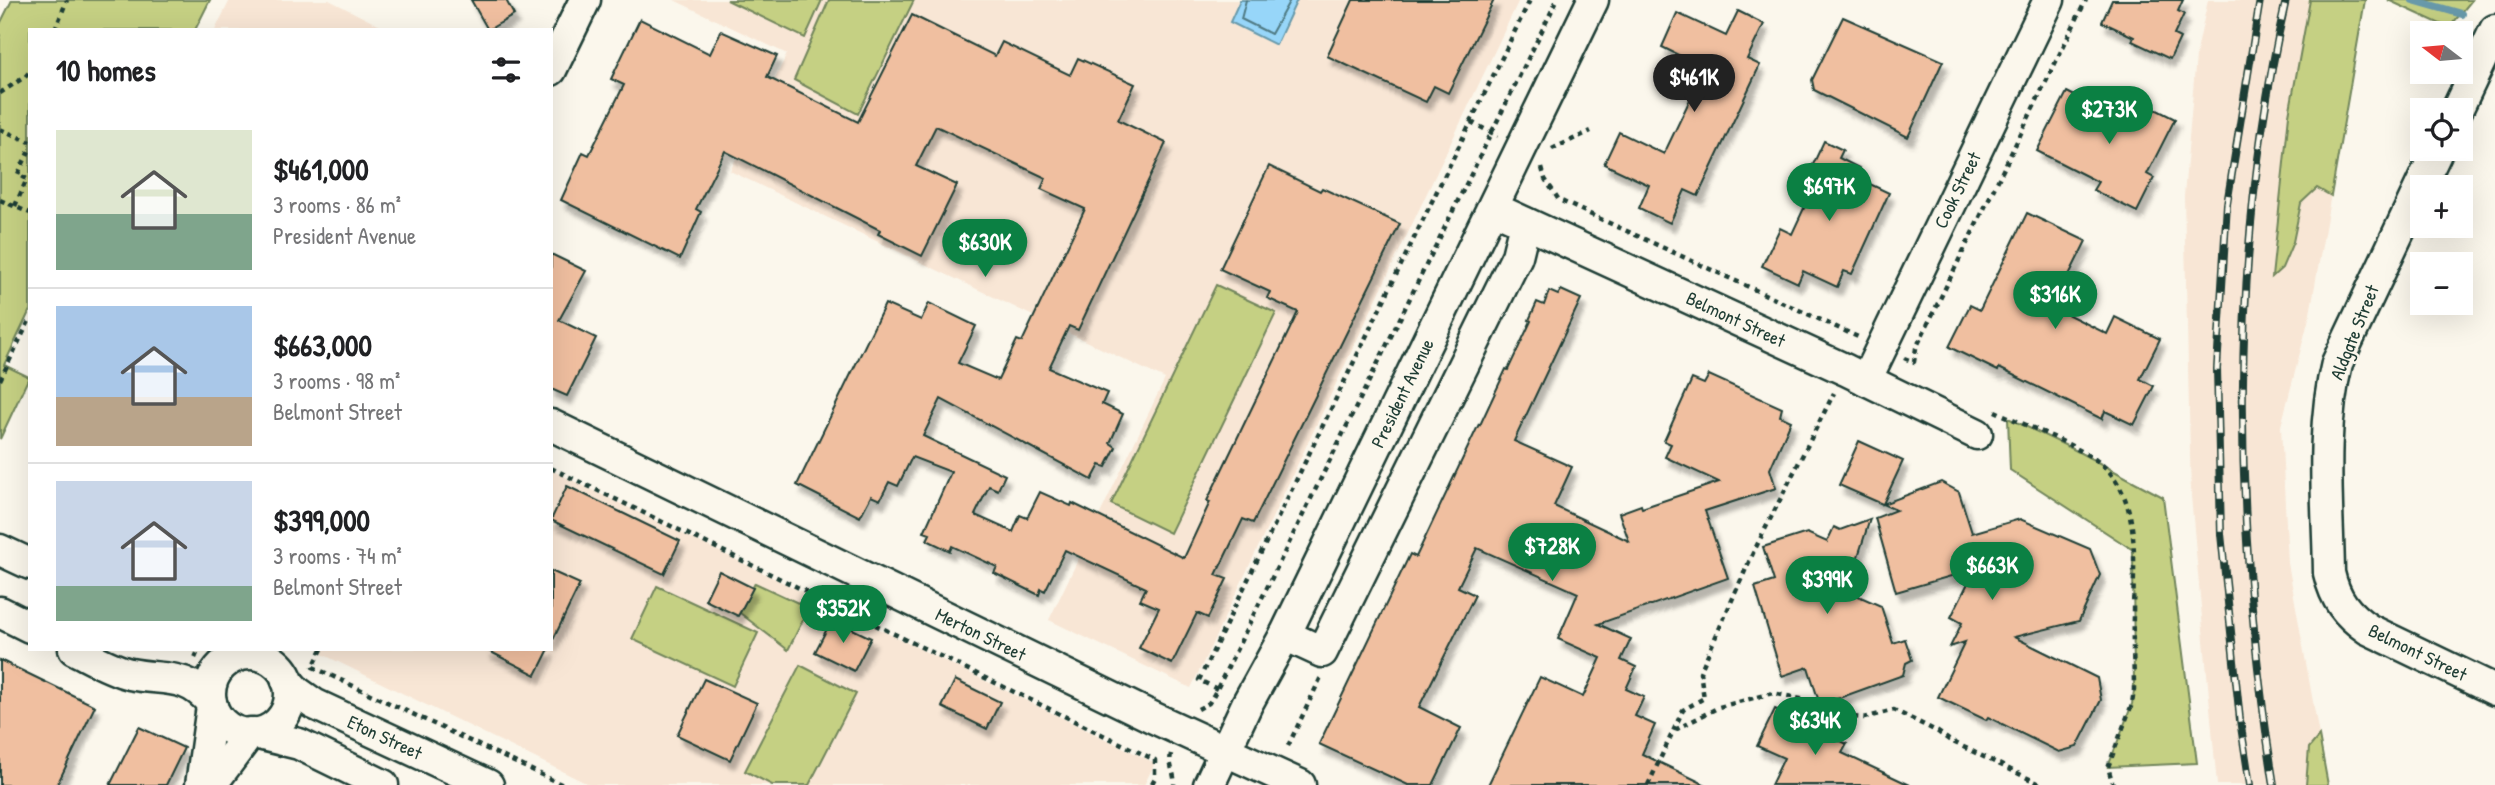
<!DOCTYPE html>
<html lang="en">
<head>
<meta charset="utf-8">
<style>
  :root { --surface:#fff; --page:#f2f2f2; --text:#202124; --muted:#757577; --line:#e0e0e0; --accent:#0b8043 }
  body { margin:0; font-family:"Patrick Hand",sans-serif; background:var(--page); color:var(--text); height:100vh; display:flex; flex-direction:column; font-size:26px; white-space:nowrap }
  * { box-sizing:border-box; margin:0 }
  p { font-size:23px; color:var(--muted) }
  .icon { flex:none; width:38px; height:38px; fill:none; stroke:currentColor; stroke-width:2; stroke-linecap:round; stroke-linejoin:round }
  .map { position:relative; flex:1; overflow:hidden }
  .side { position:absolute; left:28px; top:28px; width:525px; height:623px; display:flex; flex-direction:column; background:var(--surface); border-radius:0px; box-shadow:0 7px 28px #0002 }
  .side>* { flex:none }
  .needle { width:46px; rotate:286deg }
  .fabs { position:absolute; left:2410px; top:21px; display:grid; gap:14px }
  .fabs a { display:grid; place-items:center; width:63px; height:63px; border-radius:0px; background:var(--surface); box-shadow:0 7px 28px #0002; font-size:35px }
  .price { position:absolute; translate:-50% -60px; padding:0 16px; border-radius:24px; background:var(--accent); color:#fff; font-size:23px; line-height:46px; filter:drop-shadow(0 2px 4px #0008) }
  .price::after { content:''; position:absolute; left:50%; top:42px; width:21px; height:16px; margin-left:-10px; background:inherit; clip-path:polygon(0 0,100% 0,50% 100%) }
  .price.current { background:#222; color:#fff }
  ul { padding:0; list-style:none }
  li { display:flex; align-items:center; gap:21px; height:175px; padding:0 28px }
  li+li { border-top:2px solid var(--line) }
  li span { display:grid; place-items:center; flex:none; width:196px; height:140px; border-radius:0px; color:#555 }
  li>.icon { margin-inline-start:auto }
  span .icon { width:84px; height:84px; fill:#fffc; stroke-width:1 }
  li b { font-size:30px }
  h2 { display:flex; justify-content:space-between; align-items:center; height:84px; padding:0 28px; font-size:30px }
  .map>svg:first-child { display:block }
</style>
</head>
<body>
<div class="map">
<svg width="2495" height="785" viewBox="0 0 2495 785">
  <defs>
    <filter id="shadow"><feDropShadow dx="4.5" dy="8" stdDeviation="2" flood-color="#0004"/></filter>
  </defs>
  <rect width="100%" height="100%" fill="#fbf7ec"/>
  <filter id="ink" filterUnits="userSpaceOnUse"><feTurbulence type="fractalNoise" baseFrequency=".0143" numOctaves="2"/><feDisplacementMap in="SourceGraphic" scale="14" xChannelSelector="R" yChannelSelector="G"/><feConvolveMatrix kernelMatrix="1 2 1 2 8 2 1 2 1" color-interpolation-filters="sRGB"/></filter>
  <g filter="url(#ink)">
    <!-- built -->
    <g fill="#f8e6d5">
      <path d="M230 0H329L388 30H215Z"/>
      <path d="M674 0H1519L1191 688 1049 620 1165 379 730 171 787 54Z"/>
      <path d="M2208 0H2365L2310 314 2281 426 2288 563 2328 785H2217L2191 496 2184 196 2196 56Z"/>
      <path d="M551 470 1155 763 1144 785H590L320 653 321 649H551Z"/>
    </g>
    <!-- green -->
    <g fill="#c5d083" stroke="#72865c" stroke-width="2">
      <path d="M12 0H210L195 30H30V310L4 365 29 377 0 439V24Z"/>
      <path d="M727 0H822L805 38Z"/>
      <path d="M829 0H914L858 114 794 80Z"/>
      <path d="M2310 0H2365L2331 196 2317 188 2301 203 2293 242 2282 268 2272 277 2289 115Z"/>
      <path d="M2388 0H2472L2449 28Z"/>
      <path d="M1216 285 1276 313 1170 533 1111 504Z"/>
      <path d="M2008 418 2073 449 2163 497 2197 763 2108 767 2132 704 2134 691 2133 550 2010 470Z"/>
      <path d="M755 583 809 608 788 650 740 613Z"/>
      <path d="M657 586 758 633 733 686 632 639Z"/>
      <path d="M800 665 856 694 809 785H772L745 771Z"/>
      <path d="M2319 736 2328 785H2306L2309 748Z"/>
    </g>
    <!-- water -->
    <path fill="#97d6f9" stroke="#6799aa" stroke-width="2" d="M1240 0H1297L1276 45 1230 22Z"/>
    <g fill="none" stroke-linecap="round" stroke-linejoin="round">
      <!-- shore -->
      <path stroke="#4f7a83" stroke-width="2" d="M1246 0 1241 19 1271 34 1290 0"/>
      <!-- stream -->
      <path stroke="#6799aa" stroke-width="8" d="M2413 0 2462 14"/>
    </g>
    <!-- building -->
    <g fill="#f0bfa0" stroke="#1f3d34" stroke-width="2" filter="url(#shadow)">
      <path d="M471 0H506L514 15 488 30Z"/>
      <path d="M1353 0H1494L1448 93 1434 86 1426 102 1327 56Z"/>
      <path d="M2112 0H2183L2178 11 2184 14 2174 35 2180 38 2170 59 2132 41 2134 37 2102 22Z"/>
      <path d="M1738 11 1764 24 1747 59 1760 65 1698 196 1685 190 1670 223 1639 208 1649 185 1604 164 1619 132 1664 154 1705 68 1662 47 1677 13 1726 36Z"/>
      <path d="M912 15 995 56 1002 42 1070 75 1078 58 1135 84 1118 120 1166 143 1078 330 1069 326 1049 368 1107 393 1102 404 1123 414 1110 443 1116 447 1106 467 1100 465 1092 480 941 399 923 436 1005 475 998 490 989 486 975 515 1013 532 1020 515 1027 518 1040 492 1071 506 1072 503 1184 558 1210 502 1207 501 1298 312 1267 298 1270 292 1220 269 1269 166 1320 191 1322 188 1400 224 1253 523 1243 519 1216 575 1227 579 1208 618 1197 613 1172 664 1139 648 1159 608 1140 600 1146 588 1065 550 1045 591 1041 589 1039 595 994 573 997 567 952 546 950 551 927 540 930 534 924 532 951 472 912 457 898 486 889 482 880 500 871 496 860 517 797 485 885 304 921 320 929 303 976 326 958 363 998 380 1017 340 1022 342 1085 209 1041 189 1046 178 936 126 916 166 957 185 922 256 878 234 880 230 725 151 696 209 701 212 680 259 561 200 583 152 589 155 624 85 611 79 640 19 710 54 721 31 777 56 767 77 858 122Z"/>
      <path d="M1843 17 1943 61 1908 137 1814 90 1812 80Z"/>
      <path d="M2067 92 2119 119 2130 96 2175 119 2147 174 2154 178 2137 212 2093 190 2098 182 2037 151Z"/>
      <path d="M1824 141 1843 150 1839 158 1859 168 1855 177 1889 193 1852 274 1844 271 1837 287 1803 271 1798 283 1762 266 1780 228 1792 234 1812 191 1803 186Z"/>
      <path d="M2027 213 2086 241 2053 307 2107 334 2115 317 2160 339 2140 379 2154 386 2134 425 2105 411 2102 419 1999 368 1998 371 1949 347 1970 305 1980 310Z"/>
      <path d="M551 254 586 271 559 320 596 338 567 396 551 389Z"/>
      <path d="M1561 290 1581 299 1514 441 1572 467 1554 506 1629 541 1619 513 1641 505 1642 508 1719 482 1665 457 1671 444 1664 441 1692 379 1704 384 1709 375 1782 408 1780 416 1791 421 1770 469 1776 488 1705 511 1728 578 1598 624 1631 639 1621 660 1636 667 1626 689 1644 697 1635 716 1655 725 1642 754 1706 785H1488L1540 677 1583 697 1601 658 1558 639 1578 593 1477 548 1458 587 1475 595 1419 707 1461 728 1433 785H1408L1319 744 1410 554 1416 557 1479 424 1480 425 1506 369 1508 370 1531 321 1529 320 1537 302 1544 305 1549 291 1558 295Z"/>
      <path d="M1859 441 1903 461 1883 504 1941 482 1959 492 1972 533 2020 519 2090 549 2100 575 2079 621 2014 637 2097 678 2101 700 2077 747 2059 752 1988 717 1986 720 1938 697 1965 642 1950 647 1962 623 1951 617 1975 569 1896 592 1875 518 1896 510 1839 485Z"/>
      <path d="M567 486 680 541 664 574 551 520Z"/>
      <path d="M1870 519 1847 591 1881 606 1893 643 1905 639 1912 660 1906 663 1903 675 1820 705 1808 667 1782 676 1755 587 1774 581 1763 547 1807 533 1827 542 1834 527 1840 530Z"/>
      <path d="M551 571 580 584 551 644Z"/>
      <path d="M719 571 753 588 738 616 705 600Z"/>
      <path d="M832 619 871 638 854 671 815 652Z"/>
      <path d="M485 649H549L536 675Z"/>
      <path d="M0 660 95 706 57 785H0Z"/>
      <path d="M704 679 757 703 730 760 677 735Z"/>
      <path d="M955 680 1000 702 987 729 942 707Z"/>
      <path d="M1775 709 1847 744 1842 753 1910 785H1771L1784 758 1757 746Z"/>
      <path d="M139 727 184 748 166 785H110Z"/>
    </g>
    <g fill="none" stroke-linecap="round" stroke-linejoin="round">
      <defs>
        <g id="minor">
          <path d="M551 70 585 0"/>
          <path d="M2457 110 2495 30"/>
          <path d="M2438 149 2337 363C2320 431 2328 504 2329 573 2335 599 2346 614 2368 629L2495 690"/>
          <path d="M1493 208 1846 370 1977 434"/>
          <path d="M1866 380 2049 0"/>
          <path d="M551 425 1152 717 1300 785"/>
          <path d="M0 550 30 564"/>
          <path d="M0 612 30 627"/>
          <path d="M1285 635 1322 652 1517 256 1525 223"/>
          <path d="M74 649C92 658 110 669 130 674 164 681 185 672 211 702"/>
          <circle cx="250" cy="694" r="40"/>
          <path d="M287 681 297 692 314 704 488 785"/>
          <path d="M254 733 299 744 383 785"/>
          <path d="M201 785 212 706"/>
          <path d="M211 785 250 733"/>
          <path d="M1209 785 1247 704 1285 635 1593 0"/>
        </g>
      </defs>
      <!-- minor casing -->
      <use href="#minor" stroke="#1f3d34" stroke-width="35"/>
      <!-- path -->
      <g stroke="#1f3d34" stroke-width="4.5" stroke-dasharray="5 5" stroke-linecap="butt">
        <path d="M55 30 67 0"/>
        <path d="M0 93 26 76 30 71"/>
        <path d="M1471 122 1498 136"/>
        <path d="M0 129 30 142"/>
        <path d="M1552 149 1591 131"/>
        <path d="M1542 168 1545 179 1559 200 1858 337"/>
        <path d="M0 200 30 213"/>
        <path d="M15 206 27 179 18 174 30 149"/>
        <path d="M1904 358 1914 362 1916 348 2086 0"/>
        <path d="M0 380 30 319"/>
        <path d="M1995 411C2027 426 2067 441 2096 460 2144 494 2133 565 2133 615 2132 640 2134 665 2134 690L2132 704 2108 767 2113 785"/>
        <path d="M551 468 1155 760V778L1151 785"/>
        <path d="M322 649 313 667 563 785"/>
        <path d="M195 658 199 649"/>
        <path d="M1217 689 1199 680 1530 0"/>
        <path d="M1198 709 1209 703 1217 689 1557 0"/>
        <path d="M1675 730 1719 707 1773 693 1806 700 1841 716 1864 718 1894 710 1938 732 1949 740 2042 785"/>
        <path d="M1288 746 1321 677"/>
        <path d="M1171 754C1168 766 1176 774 1174 785"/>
        <path d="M1648 785 1683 710 1704 698 1700 672 1753 553 1834 393"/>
      </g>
      <!-- minor -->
      <use href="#minor" stroke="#fbf7ec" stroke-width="30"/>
      <defs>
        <g id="rail">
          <path d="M2250 785 2240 720 2221 534 2217 369 2227 204 2260 0"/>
          <path d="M2274 785C2233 527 2228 256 2286 0"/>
        </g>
      </defs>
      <!-- rail casing -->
      <use href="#rail" stroke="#1f3d34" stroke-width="8"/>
      <!-- rail -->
      <use href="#rail" stroke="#fbf7ec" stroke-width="5" stroke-dasharray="16" stroke-linecap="butt"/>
    </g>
  </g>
  <g text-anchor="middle" stroke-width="5" stroke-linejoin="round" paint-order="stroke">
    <!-- street labels -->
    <g font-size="19" fill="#1f3d34" stroke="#fbf7ec">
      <text transform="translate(1957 190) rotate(-64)" y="7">Cook Street</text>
      <text transform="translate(1736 319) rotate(25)" y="7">Belmont Street</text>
      <text transform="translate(2354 332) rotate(-68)" y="7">Aldgate Street</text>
      <text transform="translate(1402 393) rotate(-64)" y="7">President Avenue</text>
      <text transform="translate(981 634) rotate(26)" y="7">Merton Street</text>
      <text transform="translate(2418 652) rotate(26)" y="7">Belmont Street</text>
      <text transform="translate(385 737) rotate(25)" y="7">Eton Street</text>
    </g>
  </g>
</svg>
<div class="fabs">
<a><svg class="needle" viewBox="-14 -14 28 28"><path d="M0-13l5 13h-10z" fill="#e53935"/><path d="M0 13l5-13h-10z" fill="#757577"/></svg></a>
<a><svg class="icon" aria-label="locate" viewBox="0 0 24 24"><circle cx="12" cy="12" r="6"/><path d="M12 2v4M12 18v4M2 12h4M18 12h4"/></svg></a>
<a>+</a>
<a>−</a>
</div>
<b class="price current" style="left:1694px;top:114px">$461K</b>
<b class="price" style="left:2109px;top:146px">$273K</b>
<b class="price" style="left:1829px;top:223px">$697K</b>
<b class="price" style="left:985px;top:279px">$630K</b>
<b class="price" style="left:2055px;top:331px">$316K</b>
<b class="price" style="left:1552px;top:583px">$728K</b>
<b class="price" style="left:1992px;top:602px">$663K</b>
<b class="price" style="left:1827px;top:616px">$399K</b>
<b class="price" style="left:843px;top:645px">$352K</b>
<b class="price" style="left:1815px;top:757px">$634K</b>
<section class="side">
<h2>10 homes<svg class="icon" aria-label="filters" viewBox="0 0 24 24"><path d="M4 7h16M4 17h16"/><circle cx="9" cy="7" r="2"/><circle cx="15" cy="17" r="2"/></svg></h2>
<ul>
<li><span style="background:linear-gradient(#dfe7d0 60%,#7fa58c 0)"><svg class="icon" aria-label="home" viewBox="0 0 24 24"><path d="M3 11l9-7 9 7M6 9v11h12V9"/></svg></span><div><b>$461,000</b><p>3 rooms · 86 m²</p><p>President Avenue</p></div></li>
<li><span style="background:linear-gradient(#a9c7e8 65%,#b9a48a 0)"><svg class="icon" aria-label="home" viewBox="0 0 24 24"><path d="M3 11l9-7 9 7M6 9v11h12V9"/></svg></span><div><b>$663,000</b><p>3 rooms · 98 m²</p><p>Belmont Street</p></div></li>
<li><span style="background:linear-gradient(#c9d6e8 75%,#7fa58c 0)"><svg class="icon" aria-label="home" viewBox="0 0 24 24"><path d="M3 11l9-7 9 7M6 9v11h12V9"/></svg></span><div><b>$399,000</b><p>3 rooms · 74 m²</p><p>Belmont Street</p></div></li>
</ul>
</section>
</div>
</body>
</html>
